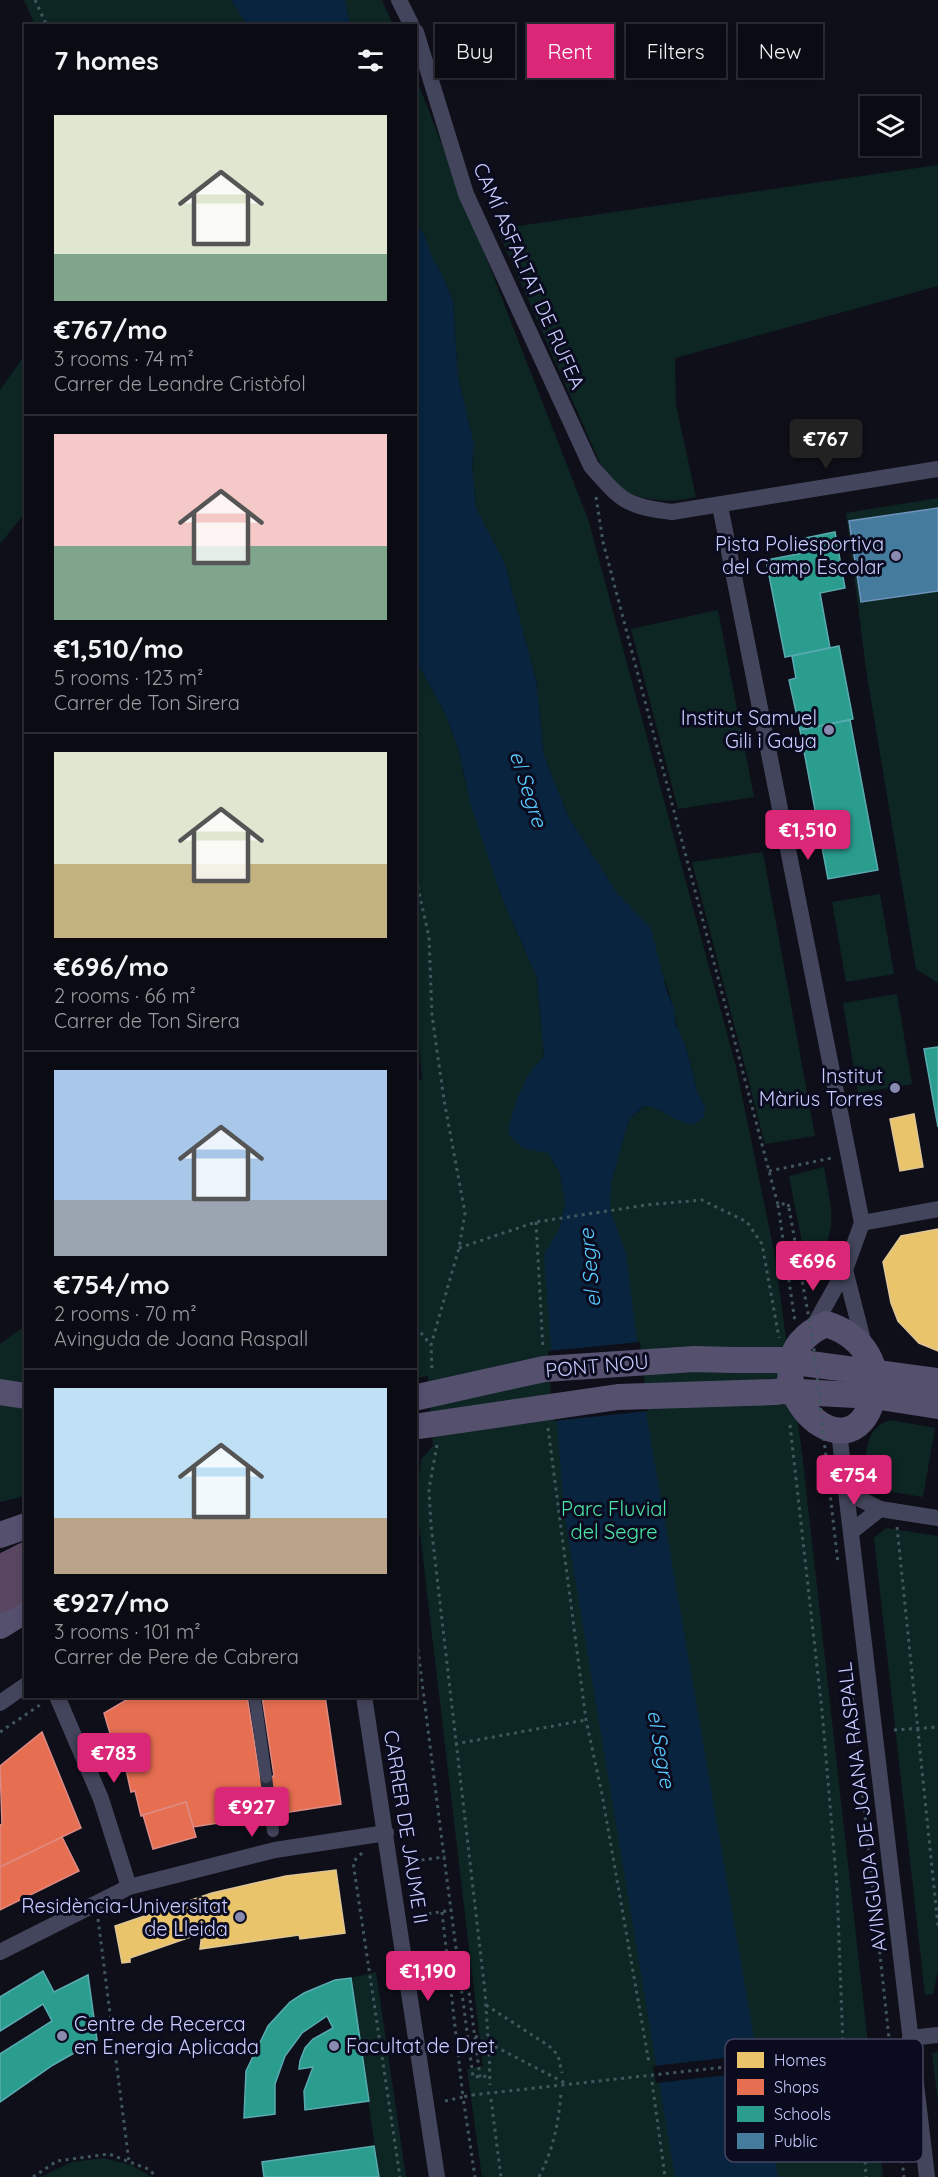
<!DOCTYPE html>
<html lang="en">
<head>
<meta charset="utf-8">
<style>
  :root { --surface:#0b0b14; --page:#14141d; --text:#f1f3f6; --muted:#9a9ba0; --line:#2b2b34; --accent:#db2777 }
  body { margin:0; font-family:Quicksand,sans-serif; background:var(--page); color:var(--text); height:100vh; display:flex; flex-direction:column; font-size:22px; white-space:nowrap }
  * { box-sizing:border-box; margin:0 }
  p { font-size:20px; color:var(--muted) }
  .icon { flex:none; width:33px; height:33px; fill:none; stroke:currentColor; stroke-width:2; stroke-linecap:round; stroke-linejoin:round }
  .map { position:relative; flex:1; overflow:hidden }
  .side { position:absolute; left:24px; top:24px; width:393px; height:1674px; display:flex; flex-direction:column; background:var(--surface); border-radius:0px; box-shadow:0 3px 9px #0003,0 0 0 2px var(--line) }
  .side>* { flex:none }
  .banner { position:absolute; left:435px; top:24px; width:412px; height:54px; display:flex; gap:12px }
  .tools { position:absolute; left:860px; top:96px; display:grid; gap:12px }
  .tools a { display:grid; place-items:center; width:60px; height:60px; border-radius:0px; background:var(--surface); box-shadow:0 3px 9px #0003,0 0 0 2px var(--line); font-size:30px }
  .price { position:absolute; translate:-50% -51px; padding:0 14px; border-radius:6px; background:var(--accent); color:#fff; font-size:20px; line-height:39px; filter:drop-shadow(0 2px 3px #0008) }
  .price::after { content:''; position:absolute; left:50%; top:36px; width:18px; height:14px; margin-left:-9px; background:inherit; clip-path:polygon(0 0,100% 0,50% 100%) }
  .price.selected { background:#222; color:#fff }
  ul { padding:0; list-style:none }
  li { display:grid; align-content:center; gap:12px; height:318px; padding:0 30px }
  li+li { border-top:2px solid var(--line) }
  li span { display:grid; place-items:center; height:186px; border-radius:0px; color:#555 }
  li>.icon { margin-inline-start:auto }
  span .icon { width:108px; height:108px; fill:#fffc; stroke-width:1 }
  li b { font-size:26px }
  h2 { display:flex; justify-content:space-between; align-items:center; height:72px; padding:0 30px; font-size:26px }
  .pill { padding:0 21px; border-radius:0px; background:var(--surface); box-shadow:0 3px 9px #0003,0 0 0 2px var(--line); font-size:21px; line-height:54px }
  .pill.selected { background:var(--accent); color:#fff }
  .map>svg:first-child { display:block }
</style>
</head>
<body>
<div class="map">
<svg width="938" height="2177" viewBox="0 0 938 2177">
  <rect width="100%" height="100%" fill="#0f0f1a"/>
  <!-- green -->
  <g fill="#0d2623">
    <path d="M24 0H231L247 25H35Z"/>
    <path d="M345 0H382L393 25H350Z"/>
    <path d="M416 78 588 519 736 1067 774 1251 802 1453 883 2177H482L467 2069 483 2066 416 1500 421 1459 433 1446 428 1376 416 1378V1082L422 1079 416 1008V660L445 713 459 751 466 784 500 893 537 978 544 1056 528 1075 509 1130 548 1153 560 1173 565 1197 610 1185 629 1120 645 1106C663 1107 676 1125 695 1124L703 1117 705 1107 698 1094 686 1047 679 1035 672 1002 644 921 617 893 569 818 544 756 536 680 505 564 476 508 472 465 474 444 458 377 453 301 442 274 431 255 425 236 416 223Z"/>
    <path d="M938 165V286L675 358 676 405 696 497C669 504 633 502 612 481 606 476 603 467 599 461L497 229Z"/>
    <path d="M25 355V513L0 544V390Z"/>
    <path d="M938 498V983L916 969 867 676 846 513Z"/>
    <path d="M718 610 754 797 678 809 631 629Z"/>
    <path d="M763 852 815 1136 765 1144 692 862Z"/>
    <path d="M880 894 894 974 846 982 832 902Z"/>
    <path d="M897 994 912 1084 858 1093 843 1003Z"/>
    <path d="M824 1167C832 1217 841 1230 808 1272L789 1176Z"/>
    <path d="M25 1326V1496L0 1502V1344Z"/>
    <path d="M891 1420 935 1428 923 1497 869 1488C864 1465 861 1427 891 1420Z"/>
    <path d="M886 1528 938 1536V1971L933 1994 925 1995 874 1538Z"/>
    <path d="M376 1972 406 2177H379L351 1978Z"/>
    <path d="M938 2052V2104L932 2053Z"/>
    <path d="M103 2158 131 2165 152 2177H40L72 2162Z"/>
  </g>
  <!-- water -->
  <g fill="#08243e">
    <path d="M231 0H345L350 25H247Z"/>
    <path d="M416 223 425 236 431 255 442 274 453 301 458 377 474 444 472 465 476 508 505 564 536 680 544 756 569 818 617 893 651 928 667 992 674 1007 676 1025 686 1047 698 1094 705 1107 704 1117 695 1124C676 1125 663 1107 644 1106L629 1120 611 1183 610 1209 626 1254 645 1406 778 2177H675L564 1512 544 1255 560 1227 565 1204 560 1173 548 1153 524 1149 509 1135C508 1120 522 1083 531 1071 535 1065 540 1062 544 1056L537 978 500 893 471 806 459 751 445 713 416 660Z"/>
  </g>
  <!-- pier -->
  <g fill="#0f0f1a">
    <path d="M640 1342 648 1411 553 1421 548 1351Z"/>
    <path d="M760 2054 763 2071 656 2083 653 2066Z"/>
  </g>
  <!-- homes -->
  <g fill="#e9c46a" stroke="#dfc697" stroke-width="1.5">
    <path d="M914 1114 923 1167 900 1171 890 1119Z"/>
    <path d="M938 1229V1351L919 1343 898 1321 891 1303 883 1262 901 1236Z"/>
    <path d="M336 1870 345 1933 300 1939 299 1935 200 1949 202 1933 130 1958V1962L122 1963 115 1926 212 1893 286 1876Z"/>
  </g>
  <!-- shops -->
  <g fill="#e76f51" stroke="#de8b85" stroke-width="1.5">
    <path d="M133 1696H247L260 1778 274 1776 262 1696H325L341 1804 193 1827 186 1802 141 1816 135 1791 131 1792 125 1765 122 1766 116 1739 112 1740 104 1713Z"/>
    <path d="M42 1732 81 1828 0 1867V1825L2 1824 0 1766Z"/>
    <path d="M186 1802 196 1837 153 1849 143 1815Z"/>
    <path d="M62 1837 79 1871 0 1910V1867Z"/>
  </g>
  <!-- schools -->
  <g fill="#2a9d8f" stroke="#5aabb1" stroke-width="1.5">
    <path d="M835 532 845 588 820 593 830 648 785 657 766 560 808 552 805 538Z"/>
    <path d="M839 646 853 719 800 730 789 680 796 678 792 656Z"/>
    <path d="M850 720 878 870 828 879 800 730Z"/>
    <path d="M938 1047V1127L924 1049Z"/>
    <path d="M43 1971 54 1992 88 1975 97 2040 53 2065 0 2102V2054L52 2021 43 2004 0 2031V1997Z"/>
    <path d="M351 1978 369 2101 305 2110 304 2091 313 2067 299 2069 300 2061 305 2048 313 2039 333 2028 327 2016 302 2033 285 2056 275 2084V2114L244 2118 246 2071 268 2026 290 2002 304 1993 335 1980Z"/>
    <path d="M374 2146 379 2177H264L262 2162Z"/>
  </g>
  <!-- public -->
  <path fill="#457b9d" stroke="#6d93ba" stroke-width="1.5" d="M938 508V591L861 602 849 521Z"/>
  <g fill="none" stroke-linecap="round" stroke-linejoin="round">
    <!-- pedestrian-tunnel -->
    <path stroke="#2b2b3c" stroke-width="12" stroke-dasharray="12 6" stroke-linecap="butt" d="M266 1777 271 1815"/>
    <!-- path -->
    <g stroke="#42565f" stroke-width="3" stroke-dasharray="3 4.5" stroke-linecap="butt">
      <path d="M35 0 47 26"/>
      <path d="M596 497 603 542 769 1171 778 1205 788 1203 789 1208"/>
      <path d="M416 879 429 937 432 1015 444 1100 465 1213 459 1248 431 1345 432 1372"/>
      <path d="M769 1171 832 1158"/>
      <path d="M778 1205 795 1322"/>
      <path d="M536 1222 543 1349"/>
      <path d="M459 1248 536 1222 646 1205 702 1200 747 1222 762 1244 779 1338"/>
      <path d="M416 1327 431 1345"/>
      <path d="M790 1425 822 1711 837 1887 843 2046"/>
      <path d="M548 1428 586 1720 602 1794 649 2063"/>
      <path d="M437 1445 429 1489 431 1525 485 1992 488 2038"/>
      <path d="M897 1527 938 1926"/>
      <path d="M416 1634 444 1857"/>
      <path d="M849 1668 904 2177"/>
      <path d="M894 1730 938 1727"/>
      <path d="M0 1732 43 1703"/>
      <path d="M455 1744 586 1720"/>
      <path d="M362 1853 353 1862 400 2177"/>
      <path d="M414 1861 444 1857 473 2077 490 2076"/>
      <path d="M442 1912 463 2097 472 2095"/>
      <path d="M421 1915 452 1910"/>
      <path d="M98 1919 129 2162"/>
      <path d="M460 1970 466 1969 480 2077"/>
      <path d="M486 2005 549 2046 558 2055 562 2073"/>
      <path d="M489 2046 490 2085"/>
      <path d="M845 2059 863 2122 866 2177"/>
      <path d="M652 2082 665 2177"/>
      <path d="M491 2099 501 2177"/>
      <path d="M445 2101 463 2097 475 2177"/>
      <path d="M33 2177 57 2161 109 2154 148 2169 157 2177"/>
      <path d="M539 2177C553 2150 559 2122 561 2092"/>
    </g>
    <!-- pedestrian -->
    <g stroke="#43455c" stroke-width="12">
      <path d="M255 1699 266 1777"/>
      <path d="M271 1815 273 1831"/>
    </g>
    <!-- minor -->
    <g stroke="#43455c" stroke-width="16">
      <path d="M399 0 412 26"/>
      <path d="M416 32 466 194 591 466C622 501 625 506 672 512L938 469"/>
      <path d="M720 506 862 1223 845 1270 811 1331"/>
      <path d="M862 1223 938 1209"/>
      <path d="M845 1270 865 1348"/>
      <path d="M839 1432 927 2177"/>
      <path d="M846 1492 880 1509 938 1518"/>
      <path d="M851 1532 880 1509"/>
      <path d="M57 1696 101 1799 129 1887"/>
      <path d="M364 1696 437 2177"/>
      <path d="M0 1703 26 1685"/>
      <path d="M0 1952 129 1887 275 1850 386 1833"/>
      <path d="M910 2038 938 2035"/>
    </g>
    <!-- primary -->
    <g stroke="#56506f" stroke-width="26">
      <path d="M826 1324C862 1335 884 1366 871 1404 843 1483 735 1365 826 1324Z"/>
      <path d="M733 1360H780L938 1381"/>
      <path d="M780 1391 874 1396 938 1406"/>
      <path d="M0 1392 26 1396"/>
      <path d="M0 1535 26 1526"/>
      <path d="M0 1626 26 1610"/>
    </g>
    <!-- motorway -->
    <g stroke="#594761" stroke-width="30">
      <path d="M0 1570 26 1557"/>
      <path d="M0 1598 26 1584"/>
    </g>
    <!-- path-bridge -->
    <g stroke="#42565f" stroke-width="3" stroke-dasharray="3 4.5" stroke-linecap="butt">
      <path d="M789 1208 813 1341 838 1564"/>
      <path d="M475 2036 567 2084"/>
      <path d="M472 2095 888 2049"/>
    </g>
    <!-- primary-bridge -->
    <g stroke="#56506f" stroke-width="26">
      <path d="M418 1397 544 1369 694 1359 733 1360"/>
      <path d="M420 1426 618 1397 776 1392"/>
    </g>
  </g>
  <!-- markers -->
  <g fill="#888aaf" stroke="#0b0b1f" stroke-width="2">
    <circle cx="896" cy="556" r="6"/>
    <circle cx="829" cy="730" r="6"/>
    <circle cx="895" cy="1088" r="6"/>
    <circle cx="240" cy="1917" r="6"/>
    <circle cx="62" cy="2036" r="6"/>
    <circle cx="334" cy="2046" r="6"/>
  </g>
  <g text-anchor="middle" stroke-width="6" stroke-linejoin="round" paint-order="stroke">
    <!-- street labels -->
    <g font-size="20" fill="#c9ccff" stroke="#0b0b1f">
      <text transform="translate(529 276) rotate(66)" y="7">CAMÍ ASFALTAT DE RUFEA</text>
      <text transform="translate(597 1366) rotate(-5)" y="7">PONT NOU</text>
      <text transform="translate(862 1807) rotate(-97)" y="7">AVINGUDA DE JOANA RASPALL</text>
      <text transform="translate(406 1827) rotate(81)" y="7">CARRER DE JAUME II</text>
    </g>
    <!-- poi labels -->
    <g font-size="20" fill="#c9ccff" stroke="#0b0b1f" text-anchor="end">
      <text x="884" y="551">Pista Poliesportiva<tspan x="884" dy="23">del Camp Escolar</tspan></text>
      <text x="817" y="725">Institut Samuel<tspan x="817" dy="23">Gili i Gaya</tspan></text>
      <text x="883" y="1083">Institut<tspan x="883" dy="23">Màrius Torres</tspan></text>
      <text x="228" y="1913">Residència-Universitat<tspan x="228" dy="23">de Lleida</tspan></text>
      <text x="74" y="2031" text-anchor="start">Centre de Recerca<tspan x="74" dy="23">en Energia Aplicada</tspan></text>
      <text x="346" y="2053" text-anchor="start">Facultat de Dret</text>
    </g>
    <!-- park labels -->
    <g font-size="20" fill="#4ce8a7" stroke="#0b0b1f">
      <text x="614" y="1516">Parc Fluvial<tspan x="614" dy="23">del Segre</tspan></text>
    </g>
    <!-- water labels -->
    <g font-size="21" font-style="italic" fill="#57cdff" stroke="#0b0b1f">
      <text transform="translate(528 789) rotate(72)" y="7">el Segre</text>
      <text transform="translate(590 1268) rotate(-95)" y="7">el Segre</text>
      <text transform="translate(661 1749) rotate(80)" y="7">el Segre</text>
    </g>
  </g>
  <!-- legend -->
  <rect x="725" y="2039" width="198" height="123" rx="9" fill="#0b0b1f" stroke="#444562" stroke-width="1.5"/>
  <rect x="737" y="2052" width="27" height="16" fill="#e9c46a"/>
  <rect x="737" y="2079" width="27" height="16" fill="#e76f51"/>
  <rect x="737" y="2106" width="27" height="16" fill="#2a9d8f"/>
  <rect x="737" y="2133" width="27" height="16" fill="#457b9d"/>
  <g font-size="16" fill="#c9ccff">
    <text x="774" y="2066">Homes</text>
    <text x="774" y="2093">Shops</text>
    <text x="774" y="2120">Schools</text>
    <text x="774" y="2147">Public</text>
  </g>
</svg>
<div class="tools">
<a><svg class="icon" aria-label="layers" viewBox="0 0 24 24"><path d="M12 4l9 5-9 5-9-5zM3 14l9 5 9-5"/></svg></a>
</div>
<b class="price selected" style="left:826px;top:470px">€767</b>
<b class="price" style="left:808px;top:861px">€1,510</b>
<b class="price" style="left:813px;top:1292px">€696</b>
<b class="price" style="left:854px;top:1506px">€754</b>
<b class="price" style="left:114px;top:1784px">€783</b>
<b class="price" style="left:252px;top:1838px">€927</b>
<b class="price" style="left:428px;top:2002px">€1,190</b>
<div class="banner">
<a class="pill">Buy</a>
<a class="pill selected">Rent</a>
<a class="pill">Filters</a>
<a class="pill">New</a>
</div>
<section class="side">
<h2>7 homes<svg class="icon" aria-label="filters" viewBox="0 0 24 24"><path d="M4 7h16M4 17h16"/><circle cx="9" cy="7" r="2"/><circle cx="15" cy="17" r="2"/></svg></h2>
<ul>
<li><span style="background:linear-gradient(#dfe7d0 75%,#7fa58c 0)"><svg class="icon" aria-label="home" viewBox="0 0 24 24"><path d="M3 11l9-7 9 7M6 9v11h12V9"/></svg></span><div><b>€767/mo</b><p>3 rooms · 74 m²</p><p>Carrer de Leandre Cristòfol</p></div></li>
<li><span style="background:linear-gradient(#f6c9c9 60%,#7fa58c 0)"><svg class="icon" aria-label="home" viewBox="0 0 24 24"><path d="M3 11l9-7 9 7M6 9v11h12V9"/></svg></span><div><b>€1,510/mo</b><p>5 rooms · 123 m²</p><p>Carrer de Ton Sirera</p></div></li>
<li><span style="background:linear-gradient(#dfe7d0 60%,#c2b280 0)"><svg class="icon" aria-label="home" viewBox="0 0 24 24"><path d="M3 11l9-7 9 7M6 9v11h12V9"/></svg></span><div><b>€696/mo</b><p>2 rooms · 66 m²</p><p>Carrer de Ton Sirera</p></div></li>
<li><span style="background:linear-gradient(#a9c7e8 70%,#9aa5b1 0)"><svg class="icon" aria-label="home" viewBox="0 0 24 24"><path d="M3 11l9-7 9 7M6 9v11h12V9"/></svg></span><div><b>€754/mo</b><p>2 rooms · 70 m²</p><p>Avinguda de Joana Raspall</p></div></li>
<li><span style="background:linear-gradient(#bfe0f5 70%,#b9a48a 0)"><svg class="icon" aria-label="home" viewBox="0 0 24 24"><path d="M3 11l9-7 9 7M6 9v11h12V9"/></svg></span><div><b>€927/mo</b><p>3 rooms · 101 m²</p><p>Carrer de Pere de Cabrera</p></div></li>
</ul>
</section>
</div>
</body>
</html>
